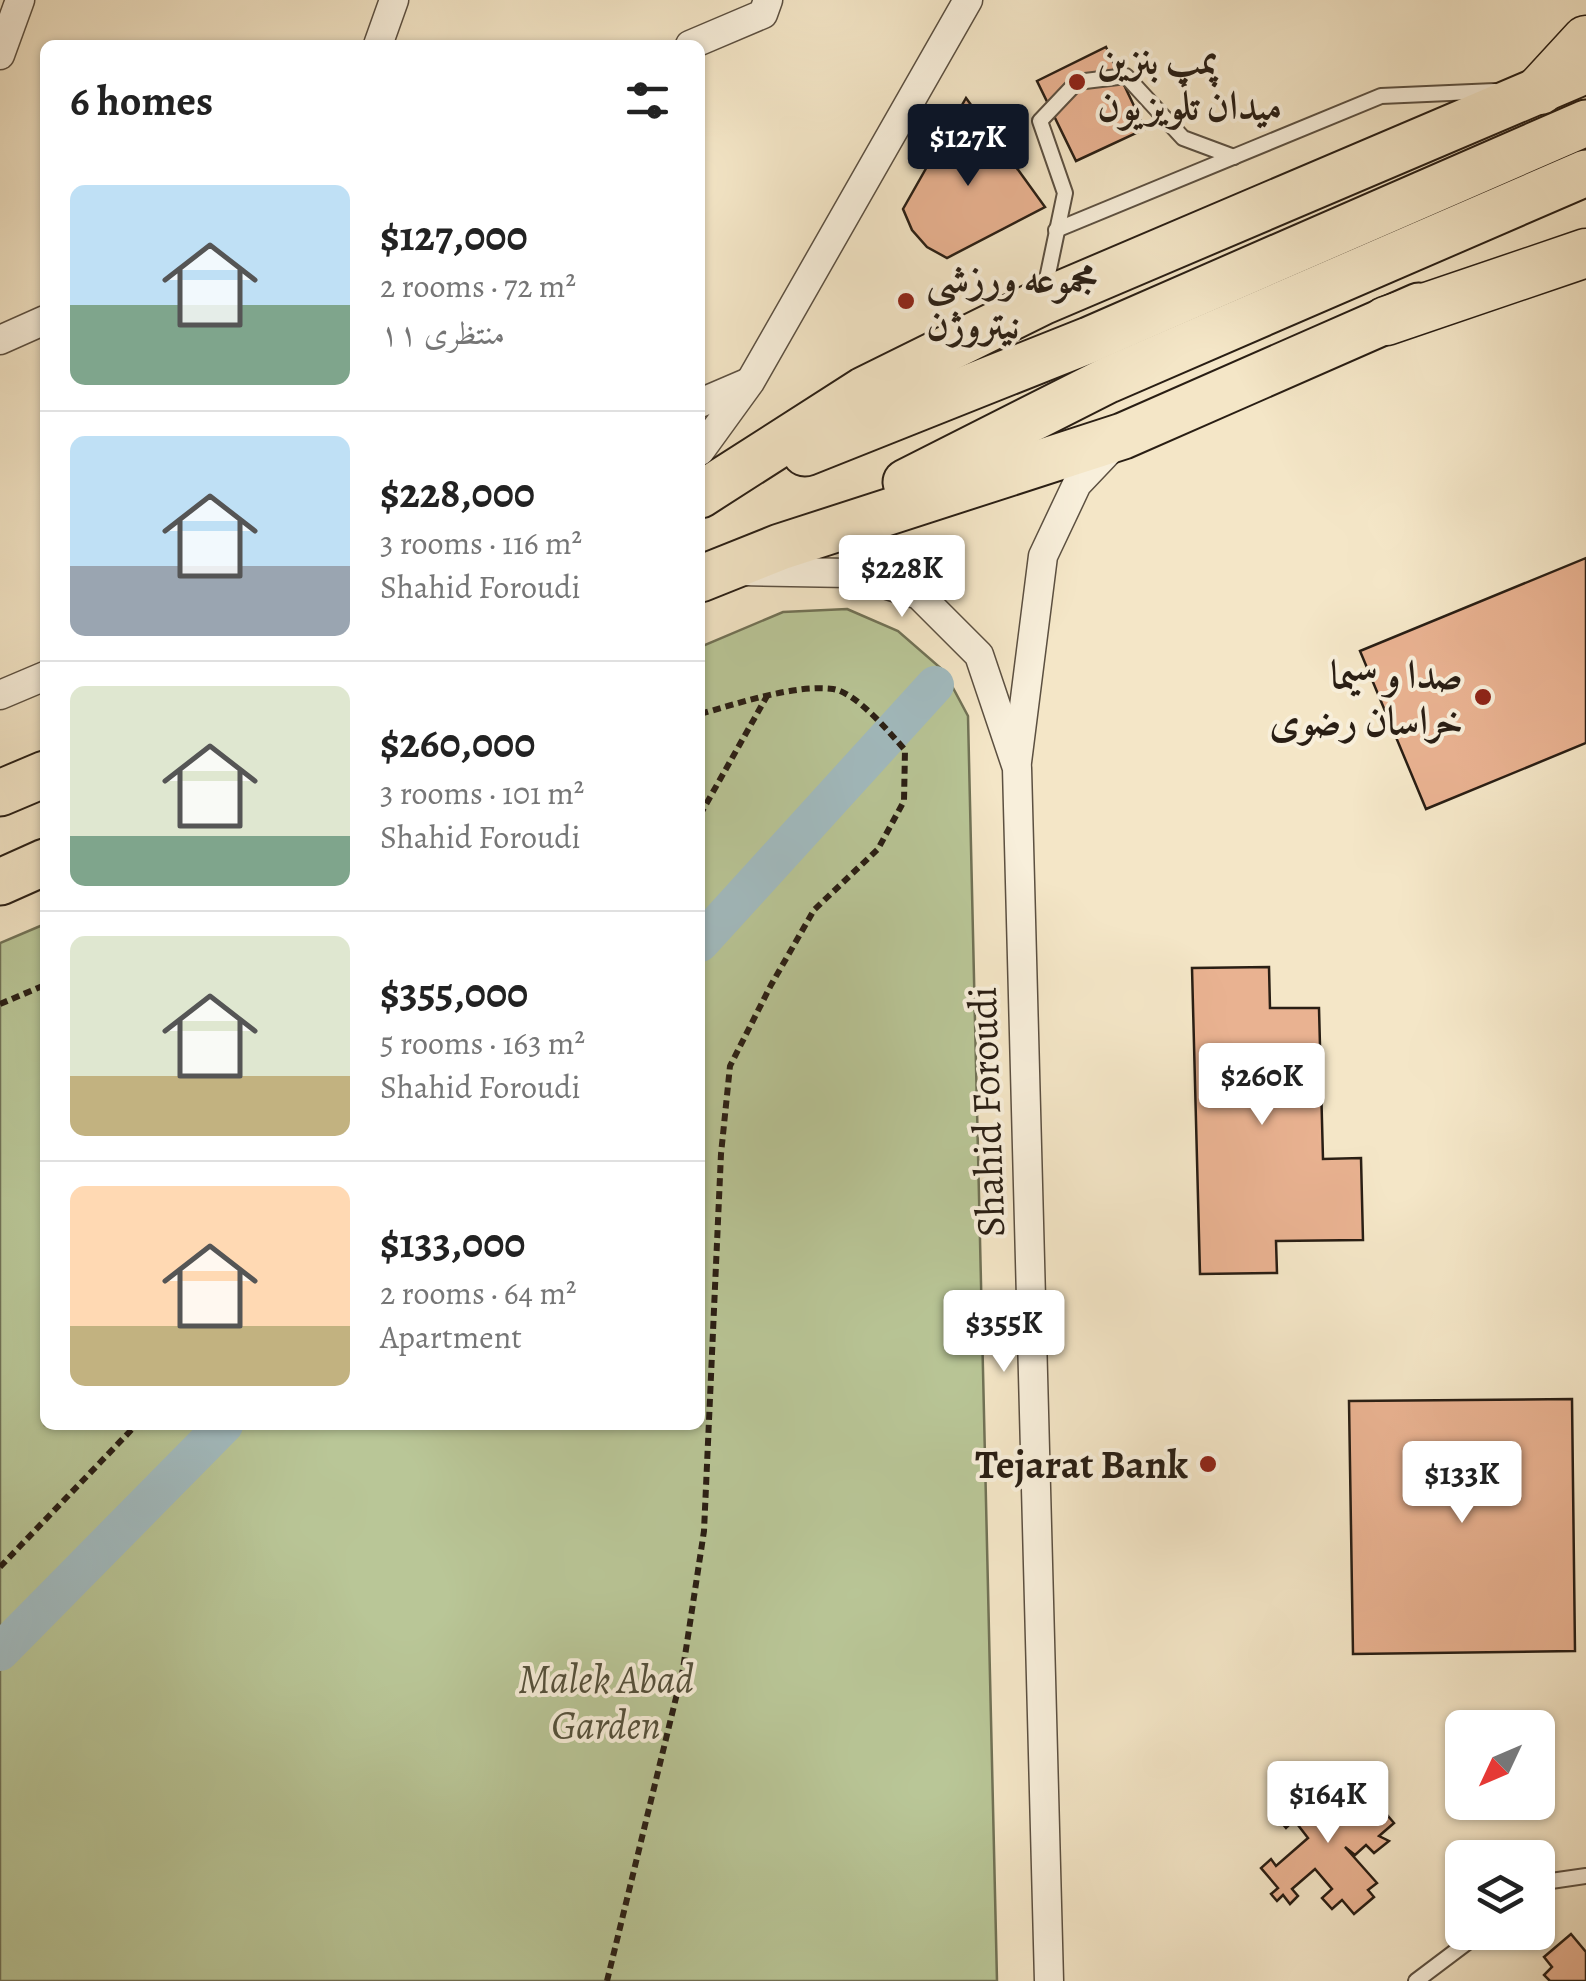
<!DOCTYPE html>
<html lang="en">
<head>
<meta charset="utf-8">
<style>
  :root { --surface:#fff; --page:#f6f6f6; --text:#222; --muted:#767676; --line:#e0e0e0; --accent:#111827 }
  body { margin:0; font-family:Alegreya,Amiri,serif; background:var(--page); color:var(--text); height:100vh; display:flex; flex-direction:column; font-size:38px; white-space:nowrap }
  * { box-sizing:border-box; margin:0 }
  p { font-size:32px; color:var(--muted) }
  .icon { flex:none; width:55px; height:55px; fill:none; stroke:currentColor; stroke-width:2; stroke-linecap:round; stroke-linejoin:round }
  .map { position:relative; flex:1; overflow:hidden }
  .details { position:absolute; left:40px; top:40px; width:665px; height:1390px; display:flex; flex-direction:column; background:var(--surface); border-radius:15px; box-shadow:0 2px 8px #0004 }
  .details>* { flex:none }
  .needle { width:65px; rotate:226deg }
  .fabs { position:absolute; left:1445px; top:1710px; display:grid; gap:20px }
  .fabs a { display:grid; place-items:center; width:110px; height:110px; border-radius:15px; background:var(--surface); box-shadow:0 2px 8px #0004; font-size:50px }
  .price { position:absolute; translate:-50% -85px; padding:0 22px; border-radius:10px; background:#fff; color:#222; font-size:32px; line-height:65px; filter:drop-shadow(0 2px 5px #0008) }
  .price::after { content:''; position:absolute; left:50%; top:60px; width:30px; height:22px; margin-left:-15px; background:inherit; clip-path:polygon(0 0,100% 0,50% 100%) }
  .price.active { background:var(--accent); color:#fff }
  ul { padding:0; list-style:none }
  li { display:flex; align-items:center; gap:30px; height:250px; padding:0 30px }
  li+li { border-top:2px solid var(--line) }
  li span { display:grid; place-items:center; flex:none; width:280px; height:200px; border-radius:15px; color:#555 }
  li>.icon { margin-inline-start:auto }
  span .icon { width:120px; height:120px; fill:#fffc; stroke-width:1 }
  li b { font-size:42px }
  h2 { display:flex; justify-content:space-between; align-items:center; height:120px; padding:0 30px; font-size:42px }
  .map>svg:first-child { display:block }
</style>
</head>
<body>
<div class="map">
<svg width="1586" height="1981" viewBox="0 0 1586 1981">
  <rect width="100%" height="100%" fill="#f4e6c7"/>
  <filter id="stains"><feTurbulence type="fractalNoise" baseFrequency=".002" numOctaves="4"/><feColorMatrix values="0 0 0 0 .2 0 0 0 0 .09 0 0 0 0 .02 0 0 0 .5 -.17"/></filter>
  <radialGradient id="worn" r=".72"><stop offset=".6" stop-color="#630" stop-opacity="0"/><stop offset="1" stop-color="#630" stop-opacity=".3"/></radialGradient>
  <!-- green -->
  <path fill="#b9c697" stroke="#717256" stroke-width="2.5" d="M847 609 898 631 944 671 968 716 997 1981H0V943L45 924V1425H700V647L783 612Z"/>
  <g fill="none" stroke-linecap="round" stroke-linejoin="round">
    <!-- canal -->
    <g stroke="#a2bcc1" stroke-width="38">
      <path d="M700 943 935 685"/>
      <path d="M0 1652 224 1425"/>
    </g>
  </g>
  <!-- building -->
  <g fill="#e9b291" stroke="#291e14" stroke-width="2.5">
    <path d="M1106 47 1145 129 1076 161 1037 81Z"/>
    <path d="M966 98 1045 207 947 258 927 247 912 230 903 209Z"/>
    <path d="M1586 558V743L1426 809 1360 651Z"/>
    <path d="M1269 967 1270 1008H1319L1323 1159 1361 1158 1363 1240 1276 1241 1277 1273 1200 1274 1192 968Z"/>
    <path d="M1572 1399 1575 1651 1353 1654 1349 1401Z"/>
    <path d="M1302 1774 1336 1816 1358 1798 1367 1809 1376 1802 1394 1823 1379 1836 1389 1841 1374 1853 1366 1845 1355 1855 1345 1847 1377 1883 1368 1890 1374 1897 1354 1914 1342 1900 1332 1909 1322 1898 1332 1889 1315 1869 1292 1889 1298 1896 1290 1904 1283 1895 1277 1901 1271 1894 1278 1888 1261 1868 1271 1859 1276 1866 1308 1838 1294 1820 1286 1828 1275 1815 1283 1808 1274 1797Z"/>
    <path d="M1571 1934 1586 1952V1981H1550L1544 1975 1552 1967 1544 1957Z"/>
  </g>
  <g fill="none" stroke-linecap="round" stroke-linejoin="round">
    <defs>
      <g id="service">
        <path d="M1056 230 1381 96 1495 91"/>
        <path d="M1044 293 1065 193 1040 121 1077 82 1126 76 1183 138 1234 157"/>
        <path d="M1538 1891 1551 1881 1586 1876"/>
        <path d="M1416 1981 1481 1932"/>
      </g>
      <g id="minor">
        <path d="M378 45 394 0"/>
        <path d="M690 45 763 14 768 0"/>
        <path d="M0 55 20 0"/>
        <path d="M0 340 45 320"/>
        <path d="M700 403 749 382"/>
        <path d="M700 451 750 382 968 0"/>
        <path d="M741 571 849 573 919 595 979 655 1017 768 1049 1981"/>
        <path d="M0 695 45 676"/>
        <path d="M1017 762 1043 556 1077 484 1115 444"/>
      </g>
      <g id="primary">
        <path d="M805 453 1089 340 1586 123"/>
        <path d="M906 482 1108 380 1586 173"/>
        <path d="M700 495 864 390 1042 302 1575 75"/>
        <path d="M700 579 780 547 1123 436 1419 306"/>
        <path d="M0 793 45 774"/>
        <path d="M0 882 45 862"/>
      </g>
      <g id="trunk">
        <path d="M1540 90 1586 40"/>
        <path d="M1386 321 1586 253"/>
      </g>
    </defs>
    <!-- service casing -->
    <use href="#service" stroke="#5c5041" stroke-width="18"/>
    <!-- minor casing -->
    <use href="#minor" stroke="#5c5041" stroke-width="31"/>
    <!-- primary casing -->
    <use href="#primary" stroke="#291e14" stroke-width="49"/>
    <!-- trunk casing -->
    <use href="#trunk" stroke="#291e14" stroke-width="51"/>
    <!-- path -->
    <g stroke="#291e14" stroke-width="6" stroke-dasharray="8 5" stroke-linecap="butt">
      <path d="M700 815 767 696"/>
      <path d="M0 1004 45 985"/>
      <path d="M0 1567 136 1425"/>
      <path d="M607 1981 683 1669 704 1531 721 1154 730 1066 771 985 814 910 878 849 904 801 905 750C889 732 857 693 833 689 795 684 736 704 700 714"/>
    </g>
    <!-- service -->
    <use href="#service" stroke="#f8efdb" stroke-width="14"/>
    <!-- minor -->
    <use href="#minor" stroke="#f8efdb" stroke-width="28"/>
    <!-- primary -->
    <use href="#primary" stroke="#f4e6c7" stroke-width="45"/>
    <!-- trunk -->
    <use href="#trunk" stroke="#f4e6c7" stroke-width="48"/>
  </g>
  <!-- markers -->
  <g fill="#8f2418" stroke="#f8efdb" stroke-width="4">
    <circle cx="1077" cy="82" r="10"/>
    <circle cx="906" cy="301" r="10"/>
    <circle cx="1483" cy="697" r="10"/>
    <circle cx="1208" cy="1464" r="10"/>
  </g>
  <g text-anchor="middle" stroke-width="8" stroke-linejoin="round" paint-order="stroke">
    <!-- poi labels -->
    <g font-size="40" font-weight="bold" fill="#291e14" stroke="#f8efdb" text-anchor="start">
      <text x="1097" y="73">پمپ بنزین<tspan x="1097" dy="46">میدان تلویزیون</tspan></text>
      <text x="926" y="292">مجموعه ورزشی<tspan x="926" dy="46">نیتروژن</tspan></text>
      <text x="1463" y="688" text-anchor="end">صدا و سیما<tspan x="1463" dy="46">خراسان رضوی</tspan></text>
      <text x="1188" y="1478" text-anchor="end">Tejarat Bank</text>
    </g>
    <!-- street labels -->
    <g font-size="40" fill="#291e14" stroke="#f8efdb">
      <text transform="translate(986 1112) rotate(-92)" y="14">Shahid Foroudi</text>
    </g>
    <!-- park labels -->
    <g font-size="40" font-style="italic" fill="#54503b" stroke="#f8efdb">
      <text x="606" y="1693">Malek Abad<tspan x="606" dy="46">Garden</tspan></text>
    </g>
  </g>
  <rect width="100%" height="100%" filter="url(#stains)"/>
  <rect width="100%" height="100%" fill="url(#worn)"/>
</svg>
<div class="fabs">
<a><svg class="needle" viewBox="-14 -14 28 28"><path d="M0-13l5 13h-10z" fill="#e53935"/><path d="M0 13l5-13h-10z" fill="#767676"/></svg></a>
<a><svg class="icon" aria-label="layers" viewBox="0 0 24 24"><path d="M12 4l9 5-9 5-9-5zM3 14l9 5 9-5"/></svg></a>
</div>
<b class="price active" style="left:968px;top:189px">$127K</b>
<b class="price" style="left:902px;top:620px">$228K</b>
<b class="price" style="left:1262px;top:1128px">$260K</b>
<b class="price" style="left:1004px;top:1375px">$355K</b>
<b class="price" style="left:1462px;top:1526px">$133K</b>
<b class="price" style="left:1328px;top:1846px">$164K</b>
<section class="details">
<h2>6 homes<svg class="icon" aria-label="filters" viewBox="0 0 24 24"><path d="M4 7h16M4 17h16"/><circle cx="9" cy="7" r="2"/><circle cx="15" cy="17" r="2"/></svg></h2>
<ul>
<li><span style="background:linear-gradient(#bfe0f5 60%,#7fa58c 0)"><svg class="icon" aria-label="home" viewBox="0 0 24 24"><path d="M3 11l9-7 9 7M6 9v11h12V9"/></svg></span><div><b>$127,000</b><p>2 rooms · 72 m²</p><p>منتظری ۱۱</p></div></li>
<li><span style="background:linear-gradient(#bfe0f5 65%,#9aa5b1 0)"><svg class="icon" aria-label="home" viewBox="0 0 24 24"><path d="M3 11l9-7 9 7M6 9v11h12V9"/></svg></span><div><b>$228,000</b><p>3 rooms · 116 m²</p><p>Shahid Foroudi</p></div></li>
<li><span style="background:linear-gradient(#dfe7d0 75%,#7fa58c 0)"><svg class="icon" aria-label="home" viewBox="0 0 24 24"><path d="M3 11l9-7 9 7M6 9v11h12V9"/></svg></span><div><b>$260,000</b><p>3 rooms · 101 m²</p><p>Shahid Foroudi</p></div></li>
<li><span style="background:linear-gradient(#dfe7d0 70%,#c2b280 0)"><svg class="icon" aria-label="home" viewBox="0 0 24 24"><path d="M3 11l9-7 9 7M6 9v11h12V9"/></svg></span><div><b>$355,000</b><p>5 rooms · 163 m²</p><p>Shahid Foroudi</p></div></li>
<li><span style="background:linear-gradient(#ffd9b3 70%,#c2b280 0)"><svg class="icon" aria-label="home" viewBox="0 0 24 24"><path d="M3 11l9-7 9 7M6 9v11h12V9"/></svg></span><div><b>$133,000</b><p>2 rooms · 64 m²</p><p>Apartment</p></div></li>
</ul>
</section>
</div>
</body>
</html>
